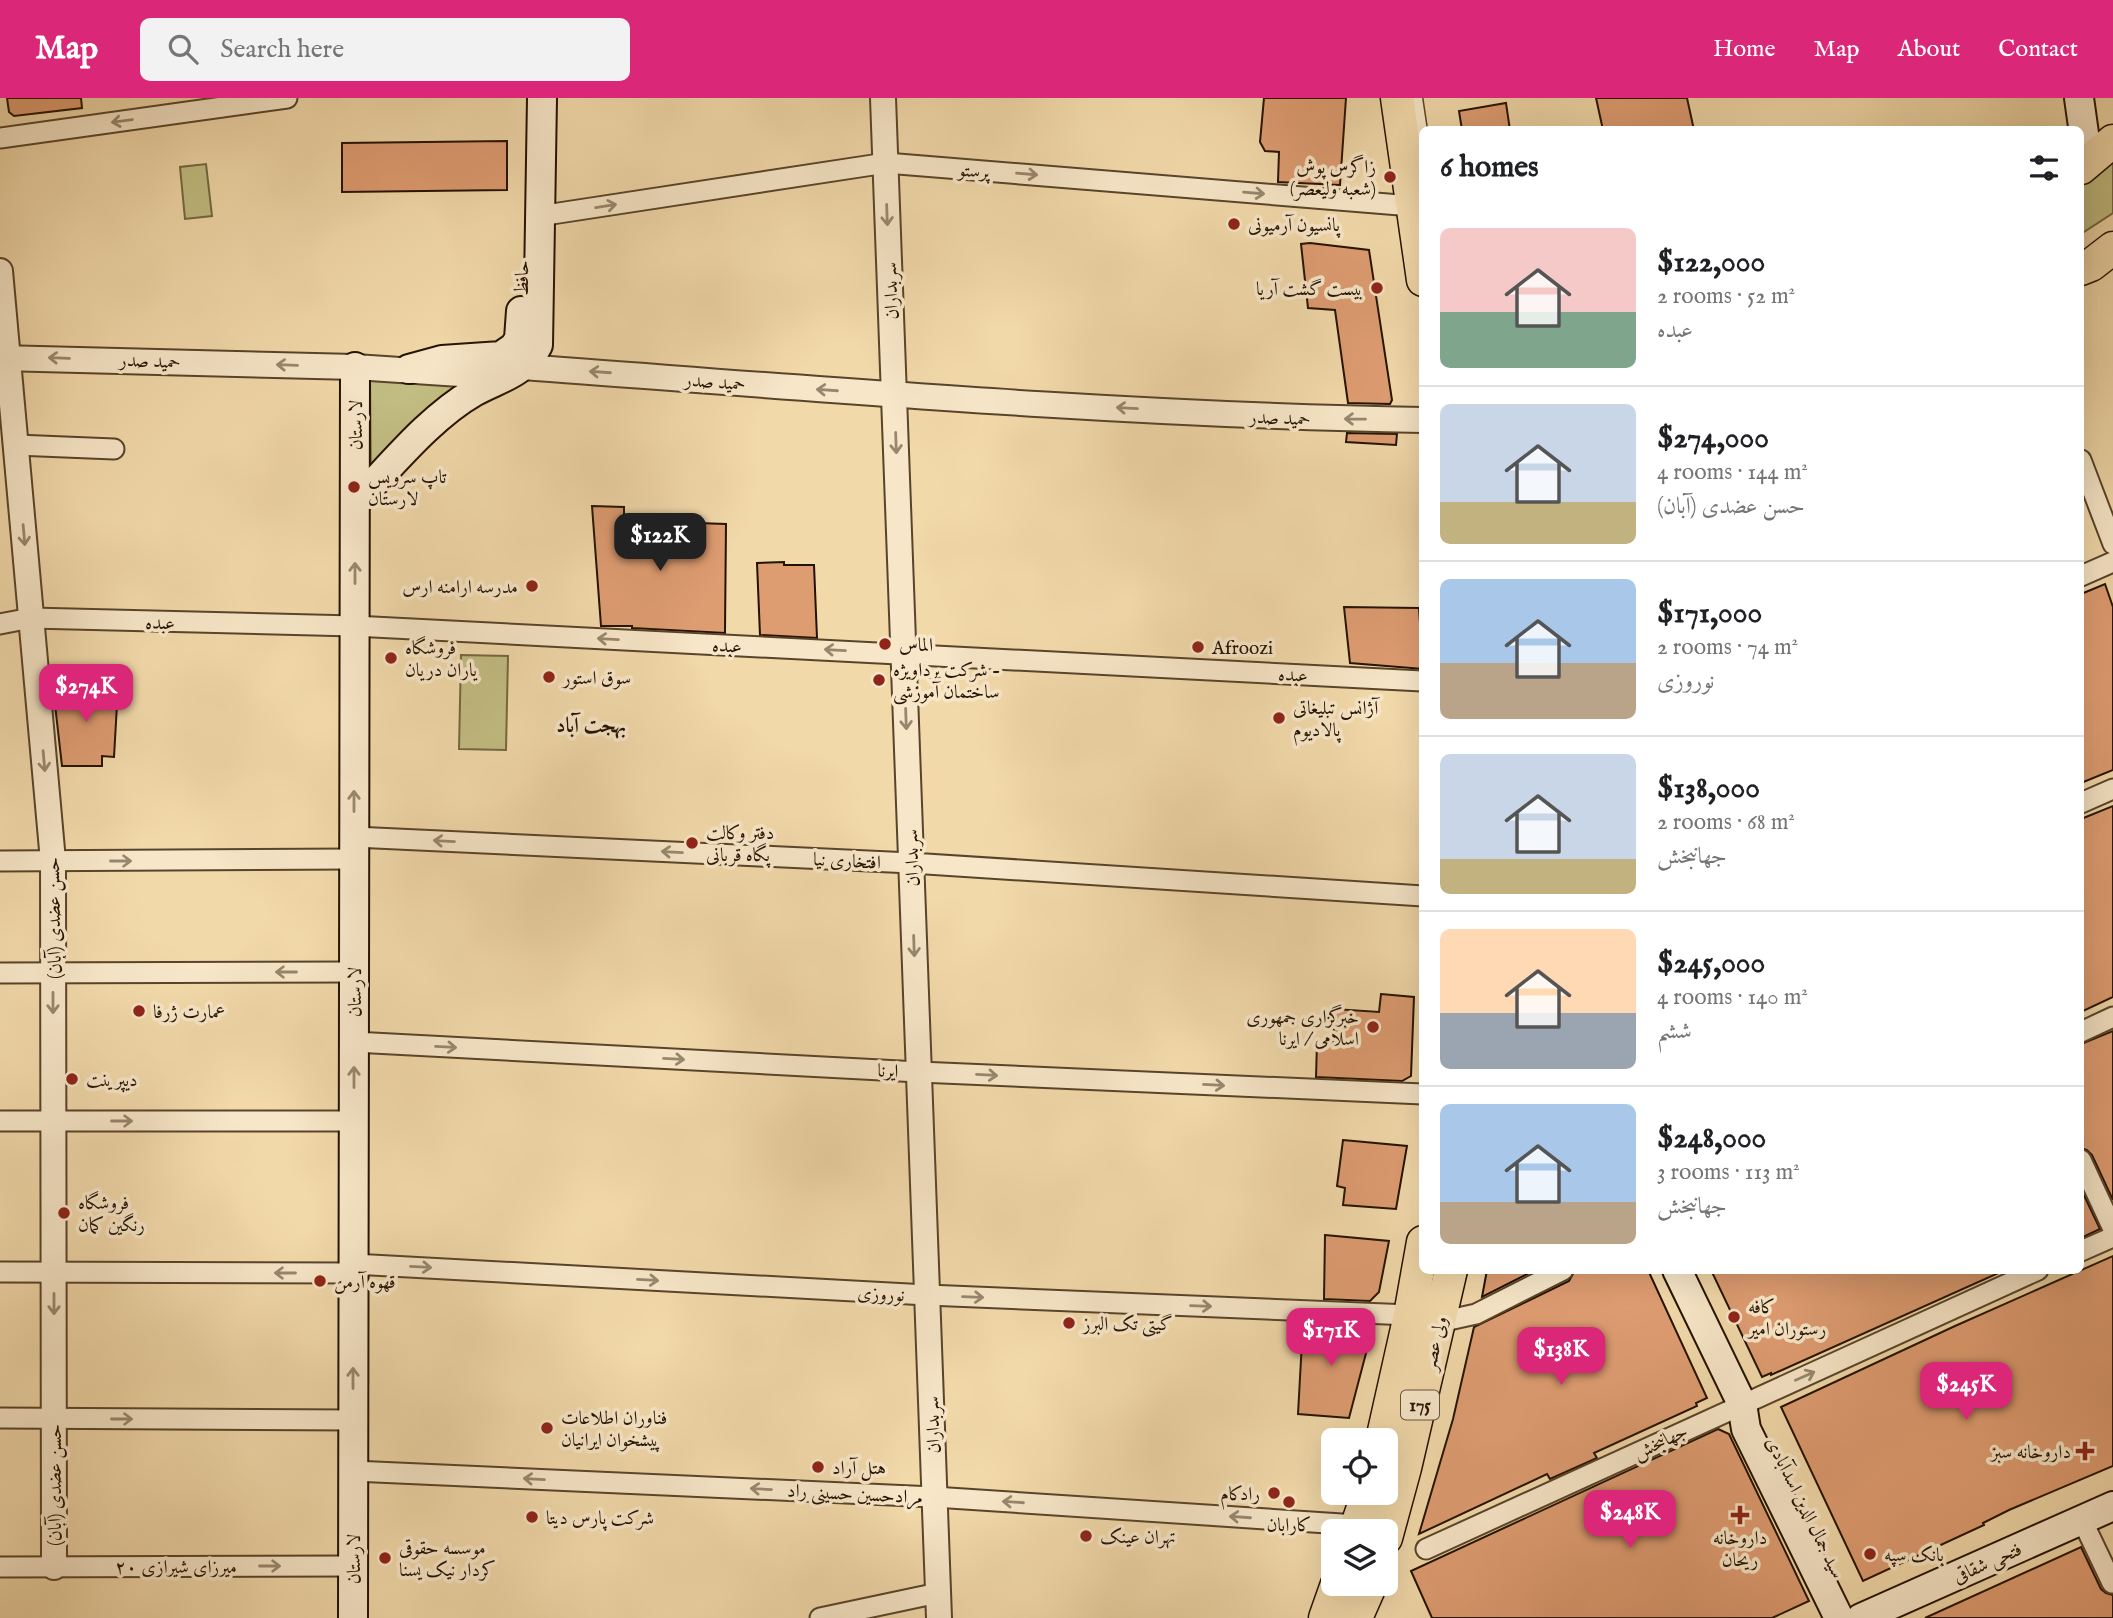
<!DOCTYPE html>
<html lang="en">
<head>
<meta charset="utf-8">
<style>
  :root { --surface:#fff; --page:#f2f2f2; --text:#202124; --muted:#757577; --line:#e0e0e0; --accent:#db2777 }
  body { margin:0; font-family:"IM FELL English",Amiri,serif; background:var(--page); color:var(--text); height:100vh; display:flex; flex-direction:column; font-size:26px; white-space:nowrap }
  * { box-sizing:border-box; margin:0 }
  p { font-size:23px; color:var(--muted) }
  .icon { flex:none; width:38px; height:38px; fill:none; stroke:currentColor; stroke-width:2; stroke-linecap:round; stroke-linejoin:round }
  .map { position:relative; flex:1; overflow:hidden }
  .panel { position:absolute; left:1419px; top:28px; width:665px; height:1148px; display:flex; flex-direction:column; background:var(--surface); border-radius:10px; box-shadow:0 7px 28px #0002 }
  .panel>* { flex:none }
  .fabs { position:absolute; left:1321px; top:1330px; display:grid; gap:14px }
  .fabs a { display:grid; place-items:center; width:77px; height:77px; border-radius:10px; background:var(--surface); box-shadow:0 7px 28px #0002; font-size:35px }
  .price { position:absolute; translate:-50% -60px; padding:0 16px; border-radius:14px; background:var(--accent); color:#fff; font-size:23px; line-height:46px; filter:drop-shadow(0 2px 4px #0008) }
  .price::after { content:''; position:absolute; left:50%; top:42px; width:21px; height:16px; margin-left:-10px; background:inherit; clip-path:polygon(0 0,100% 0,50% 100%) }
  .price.active { background:#222; color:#fff }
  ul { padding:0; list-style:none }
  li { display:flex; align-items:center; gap:21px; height:175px; padding:0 21px }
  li+li { border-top:2px solid var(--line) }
  li span { display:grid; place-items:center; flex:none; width:196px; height:140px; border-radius:10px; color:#555 }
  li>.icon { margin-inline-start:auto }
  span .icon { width:84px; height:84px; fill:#fffc; stroke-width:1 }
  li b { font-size:30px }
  h2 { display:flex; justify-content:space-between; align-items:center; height:84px; padding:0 21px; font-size:30px }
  header { display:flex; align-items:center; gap:42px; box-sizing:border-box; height:98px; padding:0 35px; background:var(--accent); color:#fff }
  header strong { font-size:33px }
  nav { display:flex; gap:38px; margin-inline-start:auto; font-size:24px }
  .search { width:490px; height:63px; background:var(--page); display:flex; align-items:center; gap:18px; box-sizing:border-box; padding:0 24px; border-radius:10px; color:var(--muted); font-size:26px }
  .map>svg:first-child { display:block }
</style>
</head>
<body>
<header>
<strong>Map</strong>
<div class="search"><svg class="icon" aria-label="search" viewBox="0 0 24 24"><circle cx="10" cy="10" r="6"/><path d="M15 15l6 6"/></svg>Search here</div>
<nav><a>Home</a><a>Map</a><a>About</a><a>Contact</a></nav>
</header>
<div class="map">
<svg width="2113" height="1520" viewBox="0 0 2113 1520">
  <rect width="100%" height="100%" fill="#f2d9aa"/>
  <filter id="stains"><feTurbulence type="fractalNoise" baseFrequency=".00286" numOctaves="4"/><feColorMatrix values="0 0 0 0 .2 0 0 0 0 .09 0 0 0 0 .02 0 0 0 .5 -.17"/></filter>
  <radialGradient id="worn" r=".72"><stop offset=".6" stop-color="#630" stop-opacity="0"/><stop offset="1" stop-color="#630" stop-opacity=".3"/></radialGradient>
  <!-- green -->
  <g fill="#c2bd83" stroke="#736842" stroke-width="2">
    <path d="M2113 56V115L2081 136V84Z"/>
    <path d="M206 66 212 118 185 121 180 69Z"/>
    <path d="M370 280 470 289 371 387Z"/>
    <path d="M461 557 508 558 506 652 459 651Z"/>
  </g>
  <!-- building -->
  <g fill="#de9c71" stroke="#241200" stroke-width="2">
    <path d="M7 0H81L82 10 14 18 9 14Z"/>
    <path d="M1264 0H1346L1340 87 1278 84 1279 54 1265 53 1260 44Z"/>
    <path d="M1596 0H1687L1694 32H1603Z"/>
    <path d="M1506 5 1510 32H1462L1459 13Z"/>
    <path d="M507 43V92L342 94V45Z"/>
    <path d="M1310 145 1369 152 1392 302 1390 306 1348 305 1335 212 1308 210 1301 146Z"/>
    <path d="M1347 335 1397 336 1396 347 1346 344Z"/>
    <path d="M592 408 624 409V418L667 424 726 426 725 535 632 530V528H601Z"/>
    <path d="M784 464V467H814L817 540 760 537 757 465Z"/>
    <path d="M2105 486 2113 509V672L2081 685V496Z"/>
    <path d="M1344 509 1419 510 1423 571 1350 565Z"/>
    <path d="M53 589H118L114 659 102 658V668H62Z"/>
    <path d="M2113 708V899L2081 914V721Z"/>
    <path d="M1381 896 1414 899 1411 978 1402 983 1316 979 1317 944 1333 945 1335 911 1379 914Z"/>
    <path d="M2113 933V1102L2092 1057 2087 1052 2081 1050V946Z"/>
    <path d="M1343 1042 1407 1048 1396 1111 1343 1107 1345 1090 1337 1088Z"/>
    <path d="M2081 1091 2100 1131 2081 1140Z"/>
    <path d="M1325 1137 1389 1143 1379 1194 1370 1203 1324 1201Z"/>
    <path d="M2113 1158V1368L2009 1412 1983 1425 1984 1427 1863 1483 1781 1309 1955 1228Z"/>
    <path d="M1487 1172H1535L1482 1199Z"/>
    <path d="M1575 1172H1648L1707 1300 1696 1305 1697 1308 1594 1355 1597 1360 1550 1381 1547 1376 1419 1436 1453 1321 1474 1229 1569 1183Z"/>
    <path d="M1711 1172H2005L1771 1277V1275L1762 1279Z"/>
    <path d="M1303 1225 1367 1227 1371 1231V1236L1349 1320 1298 1316Z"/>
    <path d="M1718 1331 1729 1336 1809 1503 1772 1520H1432L1411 1473Z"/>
    <path d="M2081 1449 2101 1491 2106 1495 2113 1497V1520H1925Z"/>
  </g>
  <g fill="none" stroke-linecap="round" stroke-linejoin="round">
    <defs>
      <path id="service" d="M1417 0 1423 40"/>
      <g id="minor">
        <path d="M0 40 287 0"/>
        <path d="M539 118 886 65 1412 108"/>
        <path d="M16 347 114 351"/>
        <path d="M2081 362 2113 446"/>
        <path d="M2081 478 2113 464"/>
        <path d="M0 526 31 520 354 528 1422 583"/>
        <path d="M2081 705 2113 691"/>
        <path d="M354 739 911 765 1423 798"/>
        <path d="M0 763 354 761"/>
        <path d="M0 875 354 874"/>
        <path d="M2081 934 2113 919"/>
        <path d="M354 944 919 974 1423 996"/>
        <path d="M0 1023H353"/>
        <path d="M2081 1062 2113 1131"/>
        <path d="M2081 1153 2113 1139"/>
        <path d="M353 1166 927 1197 1410 1217"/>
        <path d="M0 1174 353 1175"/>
        <path d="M1440 1224 1476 1216 1563 1172"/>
        <path d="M0 1320 353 1322"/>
        <path d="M353 1373 934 1399 1357 1427"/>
        <path d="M2082 1422 2112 1485"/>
        <path d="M1426 1451 2038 1172"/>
        <path d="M0 1469 353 1468"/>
        <path d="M820 1520 938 1495"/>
      </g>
      <g id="tertiary">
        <path d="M883 0 939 1520"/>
        <path d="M0 173 53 763 54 1469"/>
        <path d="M0 260 355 269 490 278 523 269C823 291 1122 317 1423 322"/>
      </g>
      <g id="secondary">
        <path d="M2079 0 2088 64"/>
        <path d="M409 271 442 262 501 258 514 249 519 241 521 213"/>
        <path d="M355 405C391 368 429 320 474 294 501 279 523 277 538 247L542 0"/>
        <path d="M1677 1172 1742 1306 1746 1331 1839 1520"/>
        <path d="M353 1520 355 269"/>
        <path d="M1861 1520 2113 1408"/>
      </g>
      <g id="primary">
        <path d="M1397 0 1423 182"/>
        <path d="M2081 70 2113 43"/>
        <path d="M2081 171 2091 167 2113 150"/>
        <path d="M1382 1342 1410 1217 1423 1144"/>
        <path d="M1355 1433 1368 1395"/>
        <path d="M1386 1440 1405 1370 1451 1172"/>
        <path d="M1325 1520 1337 1486"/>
        <path d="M1356 1520 1371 1486"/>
      </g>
    </defs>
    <!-- service casing -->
    <use href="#service" stroke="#58442a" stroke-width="13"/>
    <!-- minor casing -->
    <use href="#minor" stroke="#58442a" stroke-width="23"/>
    <!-- tertiary casing -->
    <use href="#tertiary" stroke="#58442a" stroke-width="28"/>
    <!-- secondary casing -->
    <use href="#secondary" stroke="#241200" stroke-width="32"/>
    <!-- primary casing -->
    <use href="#primary" stroke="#241200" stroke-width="35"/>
    <!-- service -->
    <use href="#service" stroke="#f7e6c8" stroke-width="10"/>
    <!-- minor -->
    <use href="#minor" stroke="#f7e6c8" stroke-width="19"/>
    <!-- tertiary -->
    <use href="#tertiary" stroke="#f7e6c8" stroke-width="24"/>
    <!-- secondary -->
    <use href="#secondary" stroke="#f7e6c8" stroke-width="28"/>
    <!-- primary -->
    <use href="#primary" stroke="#f2d9aa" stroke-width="32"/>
  </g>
  <!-- one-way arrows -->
  <defs><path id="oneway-shaft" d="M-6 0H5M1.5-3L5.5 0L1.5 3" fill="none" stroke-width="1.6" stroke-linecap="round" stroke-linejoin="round" transform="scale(1.75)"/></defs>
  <g stroke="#98876e">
    <use href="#oneway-shaft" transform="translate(122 23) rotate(172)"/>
    <use href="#oneway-shaft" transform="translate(1027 76) rotate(5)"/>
    <use href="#oneway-shaft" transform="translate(1254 95) rotate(5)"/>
    <use href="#oneway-shaft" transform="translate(606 108) rotate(-9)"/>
    <use href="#oneway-shaft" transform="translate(887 117) rotate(88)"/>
    <use href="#oneway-shaft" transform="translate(59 260) rotate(-178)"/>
    <use href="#oneway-shaft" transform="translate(287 267) rotate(-178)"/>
    <use href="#oneway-shaft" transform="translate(600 274) rotate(-176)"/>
    <use href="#oneway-shaft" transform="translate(827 292) rotate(-176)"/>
    <use href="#oneway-shaft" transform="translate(1127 310) rotate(-177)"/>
    <use href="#oneway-shaft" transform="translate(1355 321) rotate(-179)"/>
    <use href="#oneway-shaft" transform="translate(896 345) rotate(88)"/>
    <use href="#oneway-shaft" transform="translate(24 437) rotate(85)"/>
    <use href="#oneway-shaft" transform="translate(355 475) rotate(-90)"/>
    <use href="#oneway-shaft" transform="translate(608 541) rotate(-177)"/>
    <use href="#oneway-shaft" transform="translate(835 552) rotate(-177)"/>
    <use href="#oneway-shaft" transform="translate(906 621) rotate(88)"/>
    <use href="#oneway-shaft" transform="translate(44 663) rotate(85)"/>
    <use href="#oneway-shaft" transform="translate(354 703) rotate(-90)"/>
    <use href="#oneway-shaft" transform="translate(444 743) rotate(-177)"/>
    <use href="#oneway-shaft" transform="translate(672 754) rotate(-177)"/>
    <use href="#oneway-shaft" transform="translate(121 763)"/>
    <use href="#oneway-shaft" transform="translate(914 848) rotate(88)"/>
    <use href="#oneway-shaft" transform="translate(286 874) rotate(180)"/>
    <use href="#oneway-shaft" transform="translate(53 905) rotate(90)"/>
    <use href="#oneway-shaft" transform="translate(446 949) rotate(3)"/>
    <use href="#oneway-shaft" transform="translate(674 961) rotate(3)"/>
    <use href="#oneway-shaft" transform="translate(987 977) rotate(3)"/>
    <use href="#oneway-shaft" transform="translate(354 979) rotate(-90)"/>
    <use href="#oneway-shaft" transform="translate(1214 987) rotate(3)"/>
    <use href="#oneway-shaft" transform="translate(122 1023)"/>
    <use href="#oneway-shaft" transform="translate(421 1169) rotate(3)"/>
    <use href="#oneway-shaft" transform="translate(285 1175) rotate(-180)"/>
    <use href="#oneway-shaft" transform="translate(648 1182) rotate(3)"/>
    <use href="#oneway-shaft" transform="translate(973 1199) rotate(2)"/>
    <use href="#oneway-shaft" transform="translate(54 1206) rotate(90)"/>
    <use href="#oneway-shaft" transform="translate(1201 1208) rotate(2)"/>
    <use href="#oneway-shaft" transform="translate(1805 1278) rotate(-24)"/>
    <use href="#oneway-shaft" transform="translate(353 1280) rotate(-90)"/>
    <use href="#oneway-shaft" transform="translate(122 1321)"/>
    <use href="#oneway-shaft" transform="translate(534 1381) rotate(-177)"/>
    <use href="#oneway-shaft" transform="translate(761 1391) rotate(-177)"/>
    <use href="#oneway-shaft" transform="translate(1013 1404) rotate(-176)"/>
    <use href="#oneway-shaft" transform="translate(1240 1419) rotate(-176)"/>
    <use href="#oneway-shaft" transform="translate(270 1468)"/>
  </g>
  <!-- markers -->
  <g fill="#8f2418" stroke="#f7e6c8" stroke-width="2.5">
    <circle cx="1390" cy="79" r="7"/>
    <circle cx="1234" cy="126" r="7"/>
    <circle cx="1377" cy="190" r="7"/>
    <circle cx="354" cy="389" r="7"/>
    <circle cx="532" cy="488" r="7"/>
    <circle cx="885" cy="546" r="7"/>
    <circle cx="1198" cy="549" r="7"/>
    <circle cx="391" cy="560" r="7"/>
    <circle cx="549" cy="579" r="7"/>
    <circle cx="879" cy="582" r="7"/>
    <circle cx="1279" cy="620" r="7"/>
    <circle cx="692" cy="745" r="7"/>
    <circle cx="139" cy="913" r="7"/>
    <circle cx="1373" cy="929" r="7"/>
    <circle cx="72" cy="981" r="7"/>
    <circle cx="64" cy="1115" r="7"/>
    <circle cx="320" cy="1183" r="7"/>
    <circle cx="1734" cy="1219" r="7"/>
    <circle cx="1069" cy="1225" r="7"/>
    <circle cx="547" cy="1330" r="7"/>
    <path d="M2081.5 1342.5h7v7h7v7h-7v7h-7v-7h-7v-7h7z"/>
    <circle cx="818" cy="1369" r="7"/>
    <circle cx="1274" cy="1395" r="7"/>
    <circle cx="1289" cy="1404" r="7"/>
    <path d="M1736.5 1406.5h7v7h7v7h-7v7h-7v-7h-7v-7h7z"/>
    <circle cx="532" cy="1419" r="7"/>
    <circle cx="1086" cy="1438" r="7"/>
    <circle cx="1870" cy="1456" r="7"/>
    <circle cx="385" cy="1460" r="7"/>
  </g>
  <g text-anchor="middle" stroke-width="7" stroke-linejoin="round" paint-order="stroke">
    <!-- shield labels -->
    <rect fill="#f7e6c8" stroke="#63523c" stroke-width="2" x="1401" y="1292.5" width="38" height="29" rx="5"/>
    <g font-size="18" font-weight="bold" fill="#241200">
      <text x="1420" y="1313">175</text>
    </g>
    <!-- poi labels -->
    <g font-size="19" fill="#241200" stroke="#f7e6c8" text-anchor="start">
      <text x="1376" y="75" text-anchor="end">زاگرس پوش<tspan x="1376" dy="22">(شعبه ولیعصر)</tspan></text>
      <text x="1248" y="133">پانسیون آرمیونی</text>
      <text x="1363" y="197" text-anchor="end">بیست گشت آریا</text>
      <text x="368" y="385">تاپ سرویس<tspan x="368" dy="22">لارستان</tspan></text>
      <text x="518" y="495" text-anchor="end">مدرسه ارامنه ارس</text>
      <text x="899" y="553">الماس</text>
      <text x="405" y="556">فروشگاه<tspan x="405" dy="22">یاران دریان</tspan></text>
      <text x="1212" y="556">Afroozi</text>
      <text x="893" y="578">شرکت پرداویژه -<tspan x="893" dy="22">ساختمان آموزشی</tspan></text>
      <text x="563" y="586">سوق استور</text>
      <text x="1293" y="616">آژانس تبلیغاتی<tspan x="1293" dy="22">پالادیوم</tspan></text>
      <text x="706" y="741">دفتر وکالت<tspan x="706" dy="22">پگاه قربانی</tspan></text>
      <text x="153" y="920">عمارت ژرفا</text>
      <text x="1359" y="925" text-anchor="end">خبرگزاری جمهوری<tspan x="1359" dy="22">اسلامی / ایرنا</tspan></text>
      <text x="86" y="988">دیپرینت</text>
      <text x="78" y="1111">فروشگاه<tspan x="78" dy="22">رنگین کمان</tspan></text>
      <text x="334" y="1190">قهوه آرمن</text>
      <text x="1748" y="1215">کافه<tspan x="1748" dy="22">رستوران امیر</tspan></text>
      <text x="1083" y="1232">گیتی تک البرز</text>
      <text x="561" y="1326">فناوران اطلاعات<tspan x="561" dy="22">پیشخوان ایرانیان</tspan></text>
      <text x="2071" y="1360" text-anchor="end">داروخانه سبز</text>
      <text x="832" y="1376">هتل آراد</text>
      <text x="1260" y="1402" text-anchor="end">رادکام</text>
      <text x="546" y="1426">شرکت پارس دیتا</text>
      <text x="1289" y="1433" text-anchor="middle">کارابان</text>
      <text x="1100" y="1445">تهران عینک</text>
      <text x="1740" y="1446" text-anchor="middle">داروخانه<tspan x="1740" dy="22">ریحان</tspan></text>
      <text x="399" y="1456">موسسه حقوقی<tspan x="399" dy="22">کردار نیک یسنا</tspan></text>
      <text x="1884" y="1463">بانک سپه</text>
    </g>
    <!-- street labels -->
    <g font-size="19" fill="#241200" stroke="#f7e6c8">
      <text transform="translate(974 72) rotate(5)" y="7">پرستو</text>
      <text transform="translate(521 180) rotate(-90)" y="7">حافظ</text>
      <text transform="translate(890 193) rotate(-92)" y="7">سربداران</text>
      <text transform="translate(150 262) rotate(2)" y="7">حمید صدر</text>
      <text transform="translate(715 283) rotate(4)" y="7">حمید صدر</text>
      <text transform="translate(1280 319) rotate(2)" y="7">حمید صدر</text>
      <text transform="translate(355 327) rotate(-90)" y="7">لارستان</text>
      <text transform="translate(160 524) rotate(1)" y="7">عبده</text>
      <text transform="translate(727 547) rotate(3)" y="7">عبده</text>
      <text transform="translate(1293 576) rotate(3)" y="7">عبده</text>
      <text transform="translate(911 760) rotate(-92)" y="7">سربداران</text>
      <text transform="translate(847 762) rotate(3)" y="7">افتخاری نیا</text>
      <text transform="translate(53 820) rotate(-91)" y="7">حسن عضدی (آبان)</text>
      <text transform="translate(354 894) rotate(-90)" y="7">لارستان</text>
      <text transform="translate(888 972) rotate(3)" y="7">ايرنا</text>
      <text transform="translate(881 1195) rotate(3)" y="7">نوروزی</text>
      <text transform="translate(1434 1245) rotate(-77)" y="7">ولی عصر</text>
      <text transform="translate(932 1327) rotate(-92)" y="7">سربداران</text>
      <text transform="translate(1660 1343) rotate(-25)" y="7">جهانبخش</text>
      <text transform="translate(54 1387) rotate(-90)" y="7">حسن عضدی (آبان)</text>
      <text transform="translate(855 1395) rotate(3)" y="7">مرادحسین حسینی راد</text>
      <text transform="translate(1806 1409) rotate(64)" y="7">سید جمال الدین اسدآبادی</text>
      <text transform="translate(353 1461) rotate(-90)" y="7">لارستان</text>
      <text transform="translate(1987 1464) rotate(-24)" y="7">فتحی شقاقی</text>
      <text x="176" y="1475">میرزای شیرازی ۲۰</text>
    </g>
    <!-- neighbourhood labels -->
    <g font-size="21" font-weight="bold" fill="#241200" stroke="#f7e6c8">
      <text x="591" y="634">بهجت آباد</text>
    </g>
  </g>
  <rect width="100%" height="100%" filter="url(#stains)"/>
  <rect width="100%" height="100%" fill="url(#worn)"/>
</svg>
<div class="fabs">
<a><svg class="icon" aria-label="locate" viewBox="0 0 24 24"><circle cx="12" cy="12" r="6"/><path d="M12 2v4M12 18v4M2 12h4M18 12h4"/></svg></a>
<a><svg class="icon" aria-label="layers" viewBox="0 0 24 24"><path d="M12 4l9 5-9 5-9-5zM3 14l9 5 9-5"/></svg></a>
</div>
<b class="price active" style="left:660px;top:475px">$122K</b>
<b class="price" style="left:86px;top:626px">$274K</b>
<b class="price" style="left:1331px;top:1270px">$171K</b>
<b class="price" style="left:1561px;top:1289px">$138K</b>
<b class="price" style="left:1966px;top:1324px">$245K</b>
<b class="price" style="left:1630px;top:1452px">$248K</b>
<section class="panel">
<h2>6 homes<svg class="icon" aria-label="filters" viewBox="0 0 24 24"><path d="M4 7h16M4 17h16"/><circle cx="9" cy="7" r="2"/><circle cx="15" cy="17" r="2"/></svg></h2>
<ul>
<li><span style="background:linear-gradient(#f6c9c9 60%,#7fa58c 0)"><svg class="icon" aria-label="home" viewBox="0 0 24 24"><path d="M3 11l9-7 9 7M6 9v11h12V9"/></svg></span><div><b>$122,000</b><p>2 rooms · 52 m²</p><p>عبده</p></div></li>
<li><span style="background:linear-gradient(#c9d6e8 70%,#c2b280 0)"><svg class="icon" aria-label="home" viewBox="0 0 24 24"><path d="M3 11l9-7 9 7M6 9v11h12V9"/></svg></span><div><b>$274,000</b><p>4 rooms · 144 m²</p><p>حسن عضدی (آبان)</p></div></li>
<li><span style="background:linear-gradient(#a9c7e8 60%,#b9a48a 0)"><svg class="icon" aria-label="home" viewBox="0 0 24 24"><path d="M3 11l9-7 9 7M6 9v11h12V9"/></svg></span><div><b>$171,000</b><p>2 rooms · 74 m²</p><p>نوروزی</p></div></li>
<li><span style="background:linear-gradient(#c9d6e8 75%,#c2b280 0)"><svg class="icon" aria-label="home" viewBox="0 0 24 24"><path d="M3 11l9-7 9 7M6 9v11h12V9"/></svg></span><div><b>$138,000</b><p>2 rooms · 68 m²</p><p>جهانبخش</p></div></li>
<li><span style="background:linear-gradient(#ffd9b3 60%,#9aa5b1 0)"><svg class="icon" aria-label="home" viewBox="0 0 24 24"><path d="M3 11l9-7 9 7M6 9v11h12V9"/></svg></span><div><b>$245,000</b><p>4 rooms · 140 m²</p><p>ششم</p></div></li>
<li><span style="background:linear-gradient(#a9c7e8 70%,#b9a48a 0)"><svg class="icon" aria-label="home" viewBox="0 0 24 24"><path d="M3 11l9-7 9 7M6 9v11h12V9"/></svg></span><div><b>$248,000</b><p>3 rooms · 113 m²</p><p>جهانبخش</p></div></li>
</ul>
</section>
</div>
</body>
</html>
